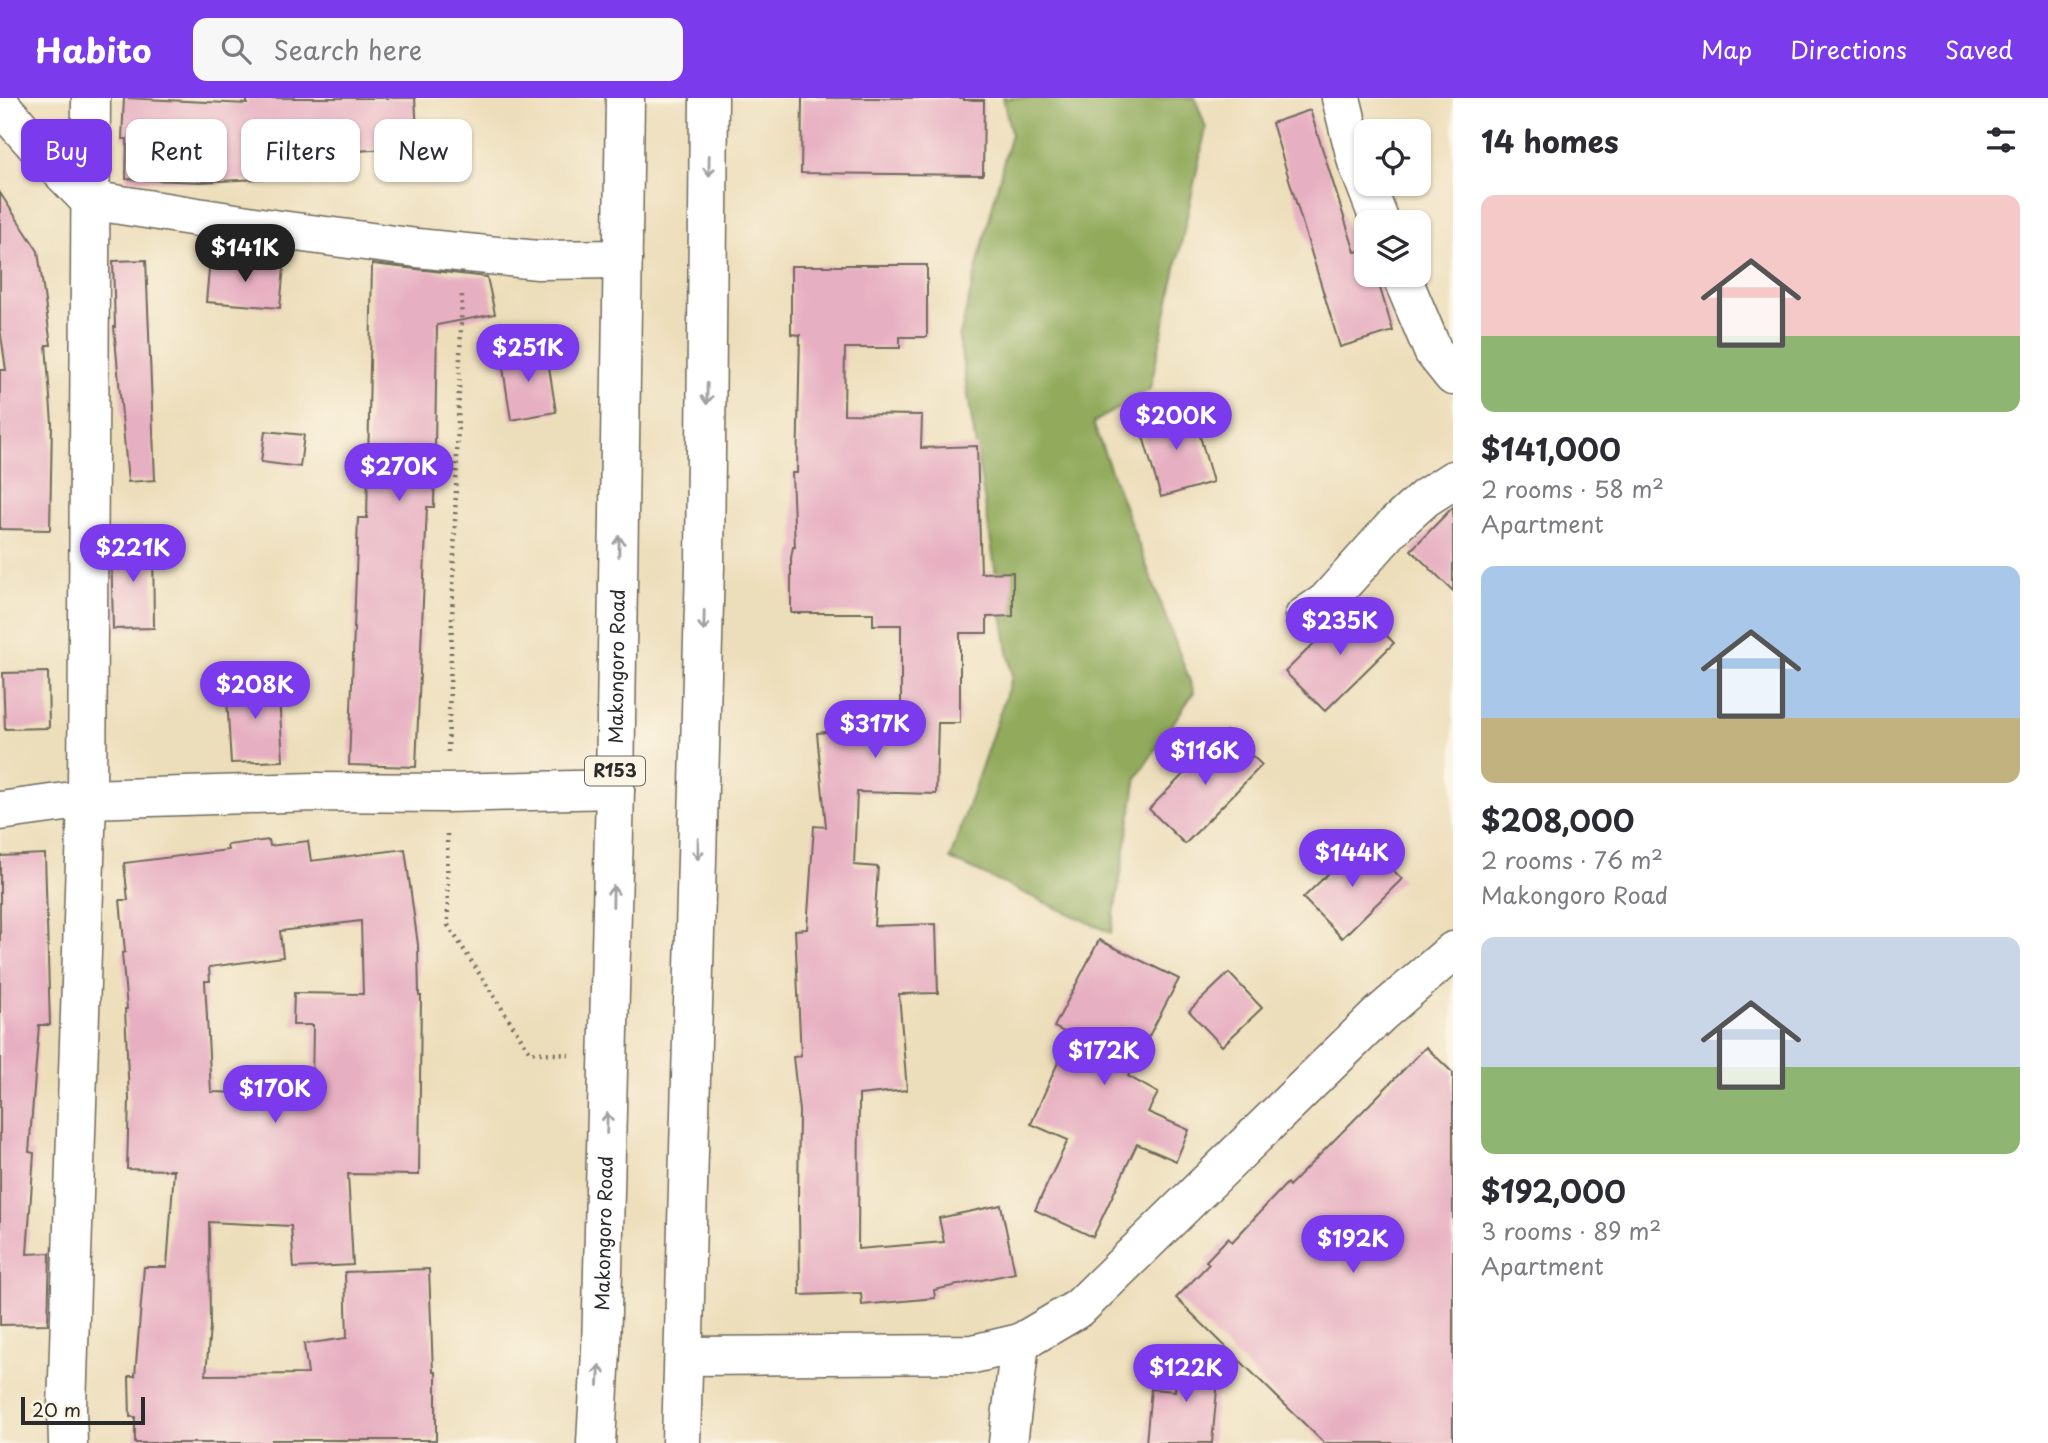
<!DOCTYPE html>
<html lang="en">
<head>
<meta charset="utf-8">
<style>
  :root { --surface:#fff; --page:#f7f7f7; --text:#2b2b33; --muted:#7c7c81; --accent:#7c3aed }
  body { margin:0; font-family:"Playpen Sans",sans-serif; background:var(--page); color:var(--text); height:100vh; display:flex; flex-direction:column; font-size:26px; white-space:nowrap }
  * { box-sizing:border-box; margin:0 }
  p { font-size:23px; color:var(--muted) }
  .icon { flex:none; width:38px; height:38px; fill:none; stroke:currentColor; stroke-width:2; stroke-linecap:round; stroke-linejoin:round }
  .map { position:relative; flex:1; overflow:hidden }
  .sheet { display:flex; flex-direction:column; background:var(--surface); width:595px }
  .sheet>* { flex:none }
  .guide { position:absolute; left:21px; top:21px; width:665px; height:63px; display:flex; gap:14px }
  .buttons { position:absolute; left:1354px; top:21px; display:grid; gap:14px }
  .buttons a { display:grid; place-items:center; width:77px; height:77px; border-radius:14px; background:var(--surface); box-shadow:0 2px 5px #0004; font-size:35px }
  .scale { position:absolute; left:21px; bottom:18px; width:124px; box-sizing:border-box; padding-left:7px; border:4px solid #2b2b2b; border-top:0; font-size:19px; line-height:24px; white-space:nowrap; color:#2b2b2b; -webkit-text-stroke:5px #fcf5e5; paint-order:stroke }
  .price { position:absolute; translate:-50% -60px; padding:0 16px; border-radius:24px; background:var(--accent); color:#fff; font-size:23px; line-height:46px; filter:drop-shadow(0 2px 4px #0008) }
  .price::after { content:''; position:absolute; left:50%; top:42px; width:21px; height:16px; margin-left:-10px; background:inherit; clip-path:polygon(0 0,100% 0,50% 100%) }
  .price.on { background:#222; color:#fff }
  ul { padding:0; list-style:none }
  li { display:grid; align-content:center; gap:14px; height:371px; padding:0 28px }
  li span { display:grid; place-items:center; height:217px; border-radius:14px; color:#555 }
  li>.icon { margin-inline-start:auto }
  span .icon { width:126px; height:126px; fill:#fffc; stroke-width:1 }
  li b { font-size:30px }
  h2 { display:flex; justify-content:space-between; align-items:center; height:84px; padding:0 28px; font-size:30px }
  .pill { padding:0 24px; border-radius:14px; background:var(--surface); box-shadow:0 2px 5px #0004; font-size:24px; line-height:63px }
  .pill.on { background:var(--accent); color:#fff }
  header { display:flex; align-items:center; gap:42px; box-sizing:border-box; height:98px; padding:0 35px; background:var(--accent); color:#fff }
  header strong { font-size:33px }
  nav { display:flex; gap:38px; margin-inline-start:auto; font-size:24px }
  .search { width:490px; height:63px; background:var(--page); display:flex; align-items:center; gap:18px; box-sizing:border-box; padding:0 24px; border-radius:14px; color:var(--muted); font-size:26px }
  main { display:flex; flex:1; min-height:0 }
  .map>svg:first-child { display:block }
</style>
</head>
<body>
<header>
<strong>Habito</strong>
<div class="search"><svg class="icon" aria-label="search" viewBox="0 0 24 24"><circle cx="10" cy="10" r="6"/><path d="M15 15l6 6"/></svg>Search here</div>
<nav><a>Map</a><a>Directions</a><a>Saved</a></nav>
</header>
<main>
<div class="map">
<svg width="1453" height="1345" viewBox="0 0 1453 1345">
  <rect width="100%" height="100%" fill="#fcf5e5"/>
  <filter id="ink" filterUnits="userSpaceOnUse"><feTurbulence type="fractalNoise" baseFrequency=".0143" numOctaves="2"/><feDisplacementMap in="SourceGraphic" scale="14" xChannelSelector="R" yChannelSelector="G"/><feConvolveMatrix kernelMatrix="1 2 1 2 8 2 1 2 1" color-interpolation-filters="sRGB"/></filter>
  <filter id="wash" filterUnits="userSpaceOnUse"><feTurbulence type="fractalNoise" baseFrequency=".00686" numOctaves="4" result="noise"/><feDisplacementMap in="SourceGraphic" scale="28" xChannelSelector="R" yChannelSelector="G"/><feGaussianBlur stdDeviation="1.57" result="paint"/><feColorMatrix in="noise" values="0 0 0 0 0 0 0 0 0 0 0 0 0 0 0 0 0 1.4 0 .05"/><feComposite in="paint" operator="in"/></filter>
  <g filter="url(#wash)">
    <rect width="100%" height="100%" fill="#eddebb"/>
    <!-- forest -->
    <path fill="#91aa5c" stroke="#5e6a44" stroke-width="2" d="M1003 0H1195L1206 30 1150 291 1093 325 1194 594 1137 679 1111 835 950 761 1012 579 959 240 1011 35Z"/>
    <g id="blocks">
      <!-- building -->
      <g fill="#e7b0c2" fill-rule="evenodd">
        <path d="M124 0 247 6V0H415L418 49 294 57 295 79 201 84 126 81 127 41H122Z"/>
        <path d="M802 0H964V2H984L983 77 801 75Z"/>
        <path d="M1310 12 1355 154 1367 151V177H1376L1393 233 1340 249 1272 25Z"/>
        <path d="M0 95 38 153 51 247H46L52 325 50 432 0 431V272H6L0 230Z"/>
        <path d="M146 162 155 382 128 384 114 229H115L113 163Z"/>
        <path d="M210 162 284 169 280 210 206 204Z"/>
        <path d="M372 166 487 179 495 216 437 227 434 409H427L416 669 349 667 358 420H367Z"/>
        <path d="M842 167H927V239H900V250H845L844 316 922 317 921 350 977 348 981 475 1013 474V518L987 519V535H960V625H938L936 696 857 694 854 767 878 769 874 828 936 826 938 895 899 896 907 992 859 997 858 1151 944 1144 939 1120 1001 1107 1015 1175 934 1192 935 1200 862 1207 861 1195 800 1197 799 1107H798L799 1013 793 959 801 958 795 832 807 831 814 728 826 729 817 635 901 626V527H873V515H791V460L793 449H795L792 375H797L800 237 791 236V168H842Z"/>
        <path d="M546 250 556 314 511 322 501 257Z"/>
        <path d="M1192 310 1213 384 1161 399 1139 325Z"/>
        <path d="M265 333 304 337 300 369 261 364Z"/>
        <path d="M1453 409V493L1411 452Z"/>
        <path d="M153 442 154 530 113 531 111 443Z"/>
        <path d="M1355 505 1394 545 1325 613 1285 574Z"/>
        <path d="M48 574 49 630 5 631 3 575Z"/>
        <path d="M278 581 283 663 231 665 226 584Z"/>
        <path d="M1226 633 1262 667 1185 746 1149 711Z"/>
        <path d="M269 742 270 748 308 743 311 763 405 751 418 847 419 898H421L419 1077 348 1076 353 1167 294 1170 291 1128 209 1124 210 1229 206 1277 308 1276 304 1246 347 1240 345 1174 429 1171 433 1274H436V1342H272V1345H135V1319H130L129 1278H135L144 1169H167L174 1072 127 1071 129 1001 125 911H127L122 855 125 854 120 802H128L124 765 228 752 227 747ZM361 823 363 896 294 895 293 927H313L312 990H285V996L211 994 205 883H210L209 869 283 859 280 833Z"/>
        <path d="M1363 742 1402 781 1342 840 1303 800Z"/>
        <path d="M45 756 50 927H39L29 1054 34 1055 27 1156 50 1155 48 1226 0 1227V758Z"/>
        <path d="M1099 842 1179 881 1128 978 1158 995 1148 1014 1189 1032 1176 1063 1137 1046 1093 1139 1035 1112 1068 1042 1031 1026 1070 937 1054 929Z"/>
        <path d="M1229 875 1262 910 1222 948 1189 913Z"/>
        <path d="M1426 949 1453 975V1345H1324L1176 1200 1209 1166 1206 1163 1228 1140 1232 1144 1287 1085 1289 1088Z"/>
        <path d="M1178 1256 1220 1260 1212 1345H1146L1151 1291 1175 1293Z"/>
      </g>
    </g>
  </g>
  <g filter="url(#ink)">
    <use href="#blocks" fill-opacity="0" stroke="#6f6a5d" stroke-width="2"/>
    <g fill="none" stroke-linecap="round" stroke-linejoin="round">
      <defs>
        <g id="minor">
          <path d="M1341 0 1357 64 1380 124"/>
          <path d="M0 7 42 54 89 102 273 131 417 150 538 162 623 161"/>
          <path d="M1401 177 1433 253 1453 278"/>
          <path d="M1304 519 1326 504 1395 427 1425 400 1453 382"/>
          <path d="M0 713 87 701 315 694 446 695 615 691"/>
          <path d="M685 1258 973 1256 1020 1245 1079 1210 1379 917 1453 853"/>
          <path d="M68 1345 67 1310 87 701 91 0"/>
          <path d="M1008 1345 1020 1245"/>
        </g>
        <g id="major">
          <path id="s1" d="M596 1345 601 1253 615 691 625 0"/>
          <path d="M681 1345 705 468 709 0"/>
        </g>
      </defs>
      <!-- minor casing -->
      <use href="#minor" stroke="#6f6a5d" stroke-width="41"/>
      <!-- major casing -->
      <use href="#major" stroke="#6f6a5d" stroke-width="41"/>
      <!-- path -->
      <g stroke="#6f6a5d" stroke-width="4.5" stroke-dasharray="2 5" stroke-linecap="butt">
        <path d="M448 654 462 194"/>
        <path d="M447 736 448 827 530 954 569 957"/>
      </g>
      <!-- minor -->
      <use href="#minor" stroke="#fff" stroke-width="38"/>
      <!-- major -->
      <use href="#major" stroke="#fff" stroke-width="38"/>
    </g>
    <!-- one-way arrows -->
    <defs><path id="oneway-shaft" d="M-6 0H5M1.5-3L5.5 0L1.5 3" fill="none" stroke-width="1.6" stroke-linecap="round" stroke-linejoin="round" transform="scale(1.75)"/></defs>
    <g stroke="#a0a0a0">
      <use href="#oneway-shaft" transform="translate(709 68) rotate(91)"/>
      <use href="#oneway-shaft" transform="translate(707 296) rotate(91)"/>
      <use href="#oneway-shaft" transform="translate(619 448) rotate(-89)"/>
      <use href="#oneway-shaft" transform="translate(704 523) rotate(91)"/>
      <use href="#oneway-shaft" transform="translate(698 751) rotate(91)"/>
      <use href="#oneway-shaft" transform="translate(613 798) rotate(-89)"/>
      <use href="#oneway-shaft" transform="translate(607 1025) rotate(-88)"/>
      <use href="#oneway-shaft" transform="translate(599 1277) rotate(-87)"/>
    </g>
  </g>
  <g text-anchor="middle" stroke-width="5" stroke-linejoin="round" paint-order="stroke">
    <!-- shield labels -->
    <rect fill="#fcf5e5" stroke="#6a6863" stroke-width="2" x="585" y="658.5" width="60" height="29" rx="5"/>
    <g font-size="18" font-weight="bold" fill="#2b2b2b">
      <text x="615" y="679">R153</text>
    </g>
    <!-- street labels -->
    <g font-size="19" fill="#2b2b2b" stroke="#fcf5e5">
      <text dy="7" stroke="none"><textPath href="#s1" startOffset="777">Makongoro Road</textPath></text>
      <text dy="7" stroke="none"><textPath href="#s1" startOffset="210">Makongoro Road</textPath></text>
    </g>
  </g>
</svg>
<div class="buttons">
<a><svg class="icon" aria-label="locate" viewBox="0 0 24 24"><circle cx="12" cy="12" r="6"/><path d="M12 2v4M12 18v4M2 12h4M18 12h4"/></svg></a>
<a><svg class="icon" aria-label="layers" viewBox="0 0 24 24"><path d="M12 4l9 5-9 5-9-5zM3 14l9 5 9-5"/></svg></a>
</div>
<div class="scale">20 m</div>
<b class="price on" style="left:245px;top:186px">$141K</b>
<b class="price" style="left:528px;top:286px">$251K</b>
<b class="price" style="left:1176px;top:354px">$200K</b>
<b class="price" style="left:399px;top:405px">$270K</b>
<b class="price" style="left:133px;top:486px">$221K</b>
<b class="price" style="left:1340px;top:559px">$235K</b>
<b class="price" style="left:255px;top:623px">$208K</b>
<b class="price" style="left:875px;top:662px">$317K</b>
<b class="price" style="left:1205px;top:689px">$116K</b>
<b class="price" style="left:1352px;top:791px">$144K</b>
<b class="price" style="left:1104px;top:989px">$172K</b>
<b class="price" style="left:275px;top:1027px">$170K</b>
<b class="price" style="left:1353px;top:1177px">$192K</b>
<b class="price" style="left:1186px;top:1306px">$122K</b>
<div class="guide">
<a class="pill on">Buy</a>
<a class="pill">Rent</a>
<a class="pill">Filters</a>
<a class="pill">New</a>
</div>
</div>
<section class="sheet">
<h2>14 homes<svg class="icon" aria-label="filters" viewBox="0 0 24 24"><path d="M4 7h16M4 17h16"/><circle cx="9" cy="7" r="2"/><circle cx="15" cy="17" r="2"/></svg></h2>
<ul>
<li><span style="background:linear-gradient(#f6c9c9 65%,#8fb573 0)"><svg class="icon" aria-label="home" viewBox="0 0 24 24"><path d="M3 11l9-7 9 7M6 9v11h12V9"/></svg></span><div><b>$141,000</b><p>2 rooms · 58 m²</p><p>Apartment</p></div></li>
<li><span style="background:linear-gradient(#a9c7e8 70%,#c2b280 0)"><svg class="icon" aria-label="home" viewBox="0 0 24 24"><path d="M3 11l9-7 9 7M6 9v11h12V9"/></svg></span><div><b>$208,000</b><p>2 rooms · 76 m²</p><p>Makongoro Road</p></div></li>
<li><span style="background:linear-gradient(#c9d6e8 60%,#8fb573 0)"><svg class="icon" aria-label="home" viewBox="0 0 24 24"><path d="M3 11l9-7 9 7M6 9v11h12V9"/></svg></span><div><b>$192,000</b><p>3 rooms · 89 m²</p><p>Apartment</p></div></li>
</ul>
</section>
</main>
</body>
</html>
